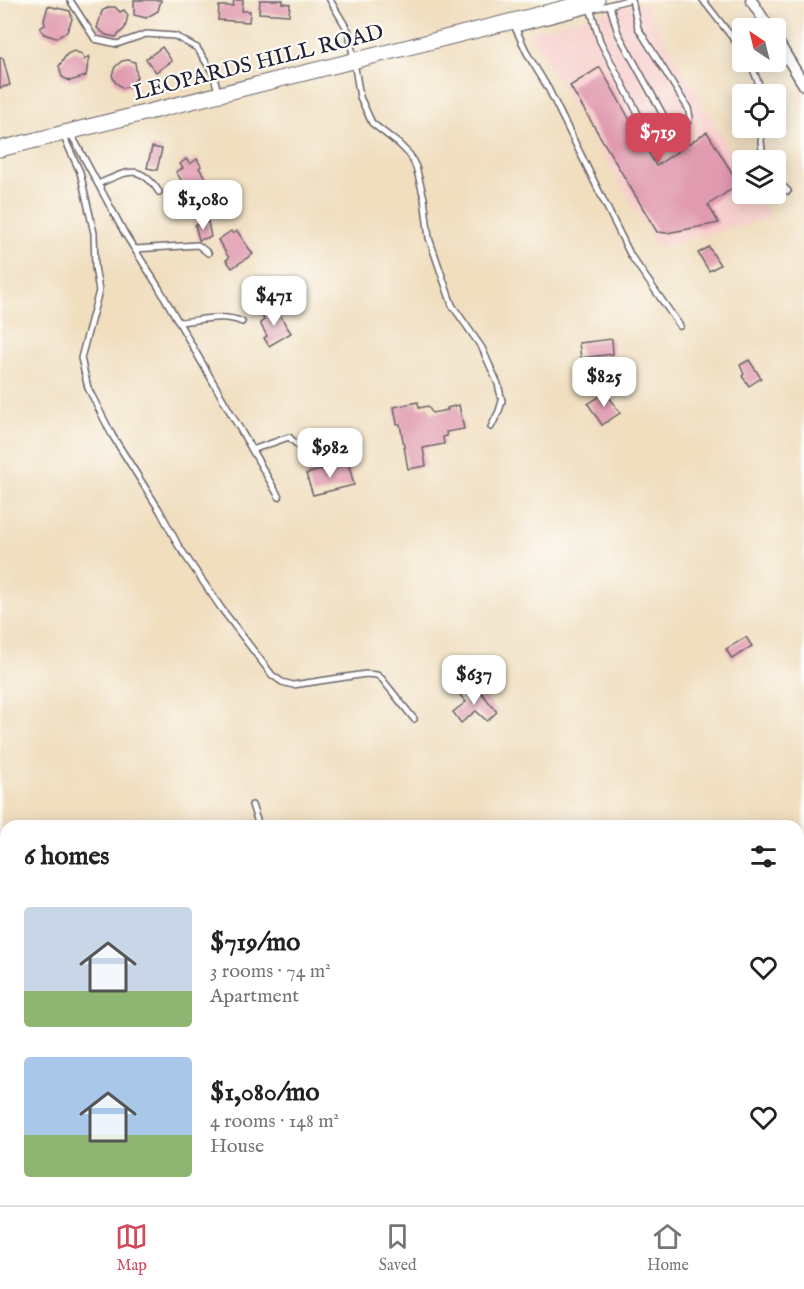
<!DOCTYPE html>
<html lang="en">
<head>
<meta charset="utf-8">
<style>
  :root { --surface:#fff; --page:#f6f6f6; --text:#222; --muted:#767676; --line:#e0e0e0; --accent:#d1495b }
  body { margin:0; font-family:"IM FELL English",serif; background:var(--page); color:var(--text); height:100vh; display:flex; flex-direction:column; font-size:22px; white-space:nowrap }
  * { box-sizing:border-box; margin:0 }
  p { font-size:20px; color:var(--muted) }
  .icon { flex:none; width:33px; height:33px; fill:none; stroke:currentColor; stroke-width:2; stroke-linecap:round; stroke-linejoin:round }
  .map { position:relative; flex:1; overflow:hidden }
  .drawer { position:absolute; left:0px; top:820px; width:804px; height:386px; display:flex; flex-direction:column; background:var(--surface); border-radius:18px 18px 0 0; box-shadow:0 3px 15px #0003 }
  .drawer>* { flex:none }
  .needle { width:39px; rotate:325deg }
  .buttons { position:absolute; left:732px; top:18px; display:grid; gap:12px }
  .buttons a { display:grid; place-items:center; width:54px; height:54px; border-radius:6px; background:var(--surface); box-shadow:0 3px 15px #0003; font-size:30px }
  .price { position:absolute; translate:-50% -51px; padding:0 14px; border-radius:12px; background:#fff; color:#222; font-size:20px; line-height:39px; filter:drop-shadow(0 2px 3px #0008) }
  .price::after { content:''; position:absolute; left:50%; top:36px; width:18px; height:14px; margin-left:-9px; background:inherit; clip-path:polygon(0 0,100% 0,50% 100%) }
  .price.current { background:var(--accent); color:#fff }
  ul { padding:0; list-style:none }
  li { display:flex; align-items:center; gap:18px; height:150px; padding:0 24px }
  li span { display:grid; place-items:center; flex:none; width:168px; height:120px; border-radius:6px; color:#555 }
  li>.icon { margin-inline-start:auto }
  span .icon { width:72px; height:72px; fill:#fffc; stroke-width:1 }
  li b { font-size:26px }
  h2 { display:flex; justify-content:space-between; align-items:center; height:72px; padding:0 24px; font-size:26px }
  .dock { display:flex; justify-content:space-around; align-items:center; height:84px; border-top:2px solid var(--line); background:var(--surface); font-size:16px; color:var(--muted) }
  .dock a { display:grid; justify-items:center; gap:3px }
  .dock .current { color:var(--accent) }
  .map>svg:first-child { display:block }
</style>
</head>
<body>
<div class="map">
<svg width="804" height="1205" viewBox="0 0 804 1205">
  <rect width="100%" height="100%" fill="#fdfcf7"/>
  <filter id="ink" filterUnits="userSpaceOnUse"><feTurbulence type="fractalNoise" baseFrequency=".0167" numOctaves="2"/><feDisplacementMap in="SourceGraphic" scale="12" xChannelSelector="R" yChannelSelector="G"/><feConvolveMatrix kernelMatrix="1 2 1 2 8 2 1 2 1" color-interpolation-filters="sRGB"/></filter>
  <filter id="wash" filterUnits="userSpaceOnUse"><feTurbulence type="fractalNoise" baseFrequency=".008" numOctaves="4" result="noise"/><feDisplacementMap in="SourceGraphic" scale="24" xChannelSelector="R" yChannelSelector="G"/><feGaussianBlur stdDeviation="1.35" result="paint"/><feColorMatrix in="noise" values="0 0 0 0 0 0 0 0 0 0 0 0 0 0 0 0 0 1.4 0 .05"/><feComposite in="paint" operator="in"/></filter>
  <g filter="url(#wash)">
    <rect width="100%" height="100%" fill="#f0debf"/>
    <!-- built -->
    <path fill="#f7d0cd" d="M643 2 742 170V194H757L771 218 658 247 529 32Z"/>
    <g id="blocks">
      <!-- building -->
      <g fill="#e19bb0">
        <path d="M134 0H161L158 11 146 18 134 15Z"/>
        <path d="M234 0H243L242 11H250L249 22 218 20 219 6H233Z"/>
        <path d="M260 0H283L282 3 290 4 289 15 259 13Z"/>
        <path d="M48 6 70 11 72 19 67 32 56 38 44 34 40 28 45 25 44 20Z"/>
        <path d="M109 7H115L120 12 124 10 128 15 125 28 116 37 106 35 97 28 102 11Z"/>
        <path d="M162 47 172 61 156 72 146 59Z"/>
        <path d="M74 51 82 54 84 60 89 56 86 76 70 81 62 77 59 66 67 54Z"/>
        <path d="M0 58H3L10 85 0 88Z"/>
        <path d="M128 60 135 62 137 77 131 86 123 88 115 82 112 75 115 67 122 61Z"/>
        <path d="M600 67 656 166 707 132 739 184 708 205 719 223 667 233 657 232 570 86Z"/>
        <path d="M152 147 162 149 157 170 147 168Z"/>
        <path d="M186 159 190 164 197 159 201 166 199 168 210 185 190 198 183 188 186 187 176 172 183 168 180 164Z"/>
        <path d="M208 222 211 237 199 240 195 225Z"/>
        <path d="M231 231 233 234 237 231 253 254 232 268 226 260 229 258 218 240Z"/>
        <path d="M709 247 720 265 709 271 698 253Z"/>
        <path d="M269 309 271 312 276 309 291 333 269 346 264 338 267 336 260 323 264 320 261 314Z"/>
        <path d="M612 339 613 354 581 358 579 343Z"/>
        <path d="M749 360 761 378 749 386 742 376 744 374 740 365Z"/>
        <path d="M606 392 620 413 602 425 588 404Z"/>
        <path d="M418 402 419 408 428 406 432 413 448 410 447 408 459 405 464 429 446 432 447 436 443 437 444 444 423 448 426 466 408 469 400 424H397L394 407Z"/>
        <path d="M348 462 354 485 313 495 306 474Z"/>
        <path d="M746 637 752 646 732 659 726 649Z"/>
        <path d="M471 686 477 693 480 691 497 712 487 721 476 711 461 723 453 712 466 702 460 695Z"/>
      </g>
    </g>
  </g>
  <g filter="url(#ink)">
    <use href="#blocks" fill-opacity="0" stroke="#6a6469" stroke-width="1.5"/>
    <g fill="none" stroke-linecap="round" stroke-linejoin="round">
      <defs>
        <g id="lane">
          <path d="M70 0 95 39 117 44 146 34 175 36 197 48 213 73 218 92"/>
          <path d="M330 0 349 32 360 97 372 123 399 144 410 155 416 167 424 198 429 238 452 305 482 348 498 384 502 401 499 411 491 427"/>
          <path d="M703 0 742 50"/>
          <path d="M610 6 618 33 672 131"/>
          <path d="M591 11 600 41 647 131 652 137 659 138 687 123 690 117 688 108 638 28 632 0"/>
          <path d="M513 23 528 55 548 88 631 256 680 326"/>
          <path d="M516 29 628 0"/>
          <path d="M750 62 763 94"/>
          <path d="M763 128 761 141 763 160"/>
          <path d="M71 134 125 234 159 288 279 497"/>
          <path d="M63 135 80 172 94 233 95 267 99 291 81 358 88 388 112 435 160 511 178 545 221 608 272 675 282 682 293 685 366 674 377 675 382 679 414 719"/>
          <path d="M776 179 788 191"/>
          <path d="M98 184C126 172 139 162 159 192"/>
          <path d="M135 249 198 245 208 253"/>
          <path d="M179 322C198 321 224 313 242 322"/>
          <path d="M252 450 289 437 311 458 322 459 334 456"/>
          <path d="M252 805 259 826"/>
          <path d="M798 959 804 965"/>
          <path d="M461 1200 464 1205"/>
          <path d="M717 1200 719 1205"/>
        </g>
        <g id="street">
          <path d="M751 0 769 28"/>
          <path d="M776 39 804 85"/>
          <path d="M798 952 804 950"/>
          <path d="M0 1141 6 1140"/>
          <path d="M798 1144 804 1153"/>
        </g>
        <path id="secondary" d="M0 149 597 0"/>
      </defs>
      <!-- lane casing -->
      <use href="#lane" stroke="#6a6469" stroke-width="8"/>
      <!-- street casing -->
      <use href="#street" stroke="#6a6469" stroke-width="13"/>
      <!-- secondary casing -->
      <use href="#secondary" stroke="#6a6469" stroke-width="17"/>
      <!-- lane -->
      <use href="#lane" stroke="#fff" stroke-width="5"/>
      <!-- street -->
      <use href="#street" stroke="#fff" stroke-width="10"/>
      <!-- secondary -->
      <use href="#secondary" stroke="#fff" stroke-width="15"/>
    </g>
  </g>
  <g text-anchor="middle" stroke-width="4.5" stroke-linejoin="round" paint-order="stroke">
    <!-- street labels -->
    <g font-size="22" fill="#22223b" stroke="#fdfcf7">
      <text transform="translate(258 61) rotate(-14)" y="8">LEOPARDS HILL ROAD</text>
    </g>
  </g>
</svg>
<div class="buttons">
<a><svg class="needle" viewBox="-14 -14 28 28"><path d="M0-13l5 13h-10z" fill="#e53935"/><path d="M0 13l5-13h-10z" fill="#767676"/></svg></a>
<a><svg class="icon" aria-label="locate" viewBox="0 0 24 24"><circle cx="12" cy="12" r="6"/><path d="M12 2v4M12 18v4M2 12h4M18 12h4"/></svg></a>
<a><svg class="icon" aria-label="layers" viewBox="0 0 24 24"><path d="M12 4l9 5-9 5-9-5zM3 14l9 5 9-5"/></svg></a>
</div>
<b class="price current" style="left:658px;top:164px">$719</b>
<b class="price" style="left:203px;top:231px">$1,080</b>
<b class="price" style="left:274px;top:327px">$471</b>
<b class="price" style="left:604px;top:408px">$825</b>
<b class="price" style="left:330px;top:479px">$982</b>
<b class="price" style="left:474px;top:706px">$637</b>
<section class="drawer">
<h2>6 homes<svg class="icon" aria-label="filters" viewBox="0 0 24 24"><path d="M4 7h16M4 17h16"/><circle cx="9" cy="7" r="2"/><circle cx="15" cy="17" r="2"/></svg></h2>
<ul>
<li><span style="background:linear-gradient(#c9d6e8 70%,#8fb573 0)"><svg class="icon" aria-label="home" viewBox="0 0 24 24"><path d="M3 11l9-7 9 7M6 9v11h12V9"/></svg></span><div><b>$719/mo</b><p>3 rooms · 74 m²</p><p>Apartment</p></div><svg class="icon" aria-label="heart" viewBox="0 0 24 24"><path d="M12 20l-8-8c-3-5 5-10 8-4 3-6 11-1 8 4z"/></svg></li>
<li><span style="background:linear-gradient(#a9c7e8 65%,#8fb573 0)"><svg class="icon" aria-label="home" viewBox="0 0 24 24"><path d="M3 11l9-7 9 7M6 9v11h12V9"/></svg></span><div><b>$1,080/mo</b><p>4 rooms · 148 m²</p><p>House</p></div><svg class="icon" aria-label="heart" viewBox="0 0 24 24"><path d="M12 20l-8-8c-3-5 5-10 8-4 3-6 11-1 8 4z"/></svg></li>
</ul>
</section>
</div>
<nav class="dock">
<a class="current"><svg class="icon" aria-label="map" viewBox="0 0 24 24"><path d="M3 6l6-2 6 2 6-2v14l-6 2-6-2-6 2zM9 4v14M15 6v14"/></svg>Map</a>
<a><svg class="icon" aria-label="saved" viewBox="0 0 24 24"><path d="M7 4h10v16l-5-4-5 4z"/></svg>Saved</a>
<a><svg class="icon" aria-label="home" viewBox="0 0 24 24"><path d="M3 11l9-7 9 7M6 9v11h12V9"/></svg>Home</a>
</nav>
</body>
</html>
